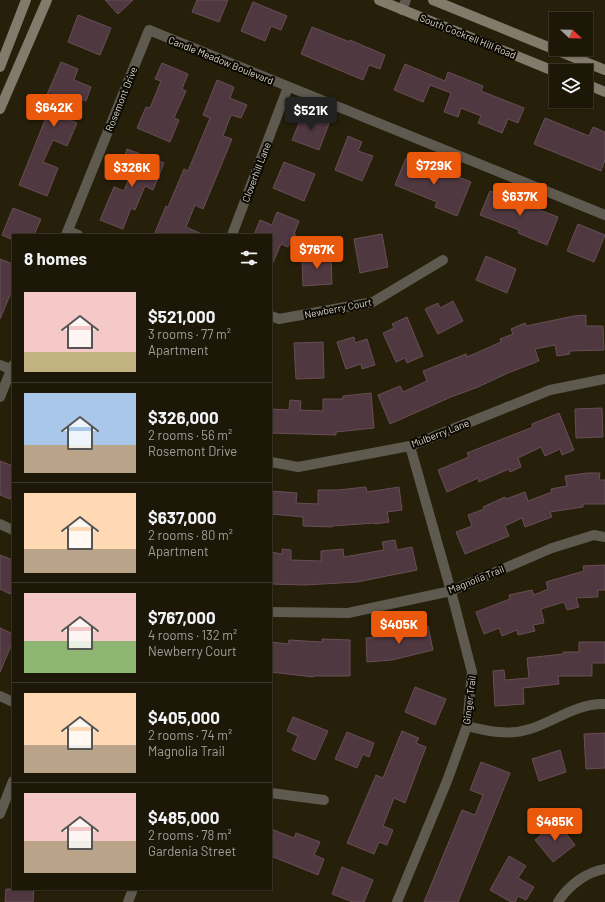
<!DOCTYPE html>
<html lang="en">
<head>
<meta charset="utf-8">
<style>
  :root { --surface:#1c1707; --page:#292415; --text:#f1f3f6; --muted:#a09f9b; --line:#3a3628; --accent:#ea580c }
  body { margin:0; font-family:Barlow,sans-serif; background:var(--page); color:var(--text); height:100vh; display:flex; flex-direction:column; font-size:15px; white-space:nowrap }
  * { box-sizing:border-box; margin:0 }
  p { font-size:13px; color:var(--muted) }
  .icon { flex:none; width:22px; height:22px; fill:none; stroke:currentColor; stroke-width:2; stroke-linecap:round; stroke-linejoin:round }
  .map { position:relative; flex:1; overflow:hidden }
  .sheet { position:absolute; left:12px; top:234px; width:260px; height:656px; display:flex; flex-direction:column; background:var(--surface); border-radius:0px; box-shadow:0 1px 3px #0004,0 0 0 1px var(--line) }
  .sheet>* { flex:none }
  .needle { width:26px; rotate:112deg }
  .buttons { position:absolute; left:549px; top:12px; display:grid; gap:8px }
  .buttons a { display:grid; place-items:center; width:44px; height:44px; border-radius:0px; background:var(--surface); box-shadow:0 1px 3px #0004,0 0 0 1px var(--line); font-size:20px }
  .price { position:absolute; translate:-50% -34px; padding:0 9px; border-radius:4px; background:var(--accent); color:#fff; font-size:13px; line-height:26px; filter:drop-shadow(0 1px 2px #0008) }
  .price::after { content:''; position:absolute; left:50%; top:24px; width:12px; height:9px; margin-left:-6px; background:inherit; clip-path:polygon(0 0,100% 0,50% 100%) }
  .price.on { background:#222; color:#fff }
  ul { padding:0; list-style:none }
  li { display:flex; align-items:center; gap:12px; height:100px; padding:0 12px }
  li+li { border-top:1px solid var(--line) }
  li span { display:grid; place-items:center; flex:none; width:112px; height:80px; border-radius:0px; color:#555 }
  li>.icon { margin-inline-start:auto }
  span .icon { width:48px; height:48px; fill:#fffc; stroke-width:1 }
  li b { font-size:17px }
  h2 { display:flex; justify-content:space-between; align-items:center; height:48px; padding:0 12px; font-size:17px }
  .map>svg:first-child { display:block }
</style>
</head>
<body>
<div class="map">
<svg width="605" height="902" viewBox="0 0 605 902">
  <rect width="100%" height="100%" fill="#261f09"/>
  <!-- building -->
  <g fill="#503840" stroke="#684e57">
    <path d="M105 0H133L118 14Z"/>
    <path d="M197 0H228L219 22 192 12Z"/>
    <path d="M253 2 287 16 281 30 271 26 265 41 241 31Z"/>
    <path d="M78 15 111 28 100 55 68 42Z"/>
    <path d="M312 27 350 42V40L385 55 380 69 369 65 363 80 301 54Z"/>
    <path d="M61 62 78 69 74 80 91 87 86 101 77 97 68 119 77 123 67 146 53 140 43 162 58 168 47 196 19 185 53 100 46 97Z"/>
    <path d="M162 63 188 74 182 89 186 91 174 118 179 120 170 142 137 128 146 107 150 108 161 81 155 79Z"/>
    <path d="M405 64 445 81 448 72 483 86 481 91 524 108 518 123 508 119 502 133 478 123 481 116 461 108 458 117 444 112 451 93 430 85 423 102 394 90Z"/>
    <path d="M217 80 234 87 230 98 247 105 241 118 231 115 223 136 232 139 203 209 195 205 186 227 204 235H154L166 206 168 207 184 169 188 171 210 118 203 115Z"/>
    <path d="M304 111 330 121 319 150 292 140Z"/>
    <path d="M545 118 589 136 593 127 605 132V160L601 171 534 144Z"/>
    <path d="M348 136 362 142 358 151 373 156 362 181 335 170Z"/>
    <path d="M127 149 164 163 153 190 145 186 135 210 131 208 123 229 100 220 114 187 124 191 134 165 123 161Z"/>
    <path d="M406 158 448 175 449 173 471 182 457 216 435 207 437 202 395 185Z"/>
    <path d="M284 162 315 174 304 201 273 188Z"/>
    <path d="M490 191 558 217 547 245 518 233 519 230 480 215Z"/>
    <path d="M13 208 41 219 34 235H13V240L2 235Z"/>
    <path d="M277 212 299 221 294 234 296 235H293L288 247 281 244 271 267V235H254L260 220 272 225Z"/>
    <path d="M578 224 605 235 594 262 567 251Z"/>
    <path d="M382 234 388 267 360 273 354 239Z"/>
    <path d="M331 255 332 284 303 286 302 257Z"/>
    <path d="M486 256 516 269 507 293 476 280Z"/>
    <path d="M0 259 13 264V288L0 319Z"/>
    <path d="M453 301 463 321 438 334 425 309 438 303 440 308Z"/>
    <path d="M586 315V326H603L604 350 569 351 570 354 557 356 555 345 535 349 539 361 508 373 478 387 451 397 390 424 378 395 400 386 403 392 427 381 423 371 466 354 467 357 501 342 500 339 513 334 511 329 525 323 526 326 574 316Z"/>
    <path d="M407 317 423 356 407 363 405 358 396 362 383 333 394 328 392 324Z"/>
    <path d="M354 337 355 343 367 339 375 365 362 369 361 364 346 369 337 342Z"/>
    <path d="M323 342 324 378 296 379 294 343Z"/>
    <path d="M371 393 374 428 336 432V435L271 433V409L289 410 290 400 301 401 300 410 323 411V399H343V396Z"/>
    <path d="M602 408 603 437 576 438 575 409Z"/>
    <path d="M559 413 574 450 562 455 560 449 545 456 541 447 518 458 521 467 510 472 509 469 479 482 478 478 447 492 438 470 469 457 467 453 533 427 532 424Z"/>
    <path d="M0 461 13 466V491L10 499 0 495Z"/>
    <path d="M587 473H600L599 480H605V504H583V507L550 512 552 517 525 527 522 518 505 526 509 536 465 554 456 532 472 526 468 515 484 509 483 507 505 497 506 499 525 492 528 501 552 492 551 489 567 486 565 476Z"/>
    <path d="M366 487 367 492 399 487 402 510 387 512 389 522 375 524V523L332 526V527L303 526V517L271 514V491L297 493 296 503 318 504V490H338Z"/>
    <path d="M395 540 397 550 412 547 417 570 357 582 305 585 271 584V552L282 554V549L291 550V560L321 561V551L343 549 344 557 384 550 382 542Z"/>
    <path d="M0 555 13 560V587L10 594 0 589Z"/>
    <path d="M605 565V590H598V597L576 598 579 607 567 610 564 602 541 609 544 623 533 625 535 631 518 635 517 630 502 636 499 628 484 634 476 612 510 599 509 595 532 590 534 595 548 589 546 582 584 571 583 566Z"/>
    <path d="M428 626 433 650 392 660 367 662 366 638 400 636 399 633Z"/>
    <path d="M0 628 13 634V641L0 672Z"/>
    <path d="M322 639 350 640V676H314L313 677 271 672V642L288 644 289 640 322 642Z"/>
    <path d="M579 642H605V663H592V676H558L559 684 523 688 524 704 495 706 493 671 504 670 505 680 529 678 527 658 563 654V652H579Z"/>
    <path d="M415 687 446 699 435 725 405 712Z"/>
    <path d="M293 717 328 731 315 760 292 750 298 736 287 731Z"/>
    <path d="M402 731 419 738 416 743 426 747 405 803 394 798 383 826 393 830 387 845 379 842 374 854 347 843 376 775 383 778Z"/>
    <path d="M347 732 374 743 369 757 363 754 357 768 335 759Z"/>
    <path d="M605 733V768L586 769 584 734Z"/>
    <path d="M560 750 566 772 539 781 532 759Z"/>
    <path d="M481 762 510 773 458 902H424L462 810 475 815 483 795 470 790Z"/>
    <path d="M557 822 575 845 553 862 535 840Z"/>
    <path d="M271 829 294 838 296 833 320 842 314 855 324 859 318 875 271 856Z"/>
    <path d="M509 856 526 866 518 878 534 887 526 900 518 896 515 902H511L490 890Z"/>
    <path d="M342 867 373 880 364 902H353L332 894Z"/>
    <path d="M6 889H34L33 902H5Z"/>
  </g>
  <g fill="none" stroke-linecap="round" stroke-linejoin="round">
    <!-- minor -->
    <g stroke="#5e5a50" stroke-width="10">
      <path d="M402 10 406 0"/>
      <path d="M68 231 78 235"/>
      <path d="M66 235 149 30 605 215"/>
      <path d="M232 235 288 87"/>
      <path d="M271 316 279 319 373 302 443 260"/>
      <path d="M0 365 13 370"/>
      <path d="M0 397 13 365"/>
      <path d="M271 462 298 467 410 446 550 390 605 379"/>
      <path d="M0 524 13 530"/>
      <path d="M271 612 348 613 451 591 552 548 594 535 605 537"/>
      <path d="M0 696 13 702"/>
      <path d="M467 726C488 731 508 736 530 729 555 721 577 703 605 704"/>
      <path d="M271 793 324 800"/>
      <path d="M0 814 13 781"/>
      <path d="M128 902 133 889"/>
      <path d="M397 902 447 781 467 726 472 672 451 591 410 446"/>
      <path d="M558 902C568 886 586 872 605 869"/>
    </g>
    <!-- secondary -->
    <g stroke="#827a6b" stroke-width="10">
      <path d="M379 0 556 72"/>
      <path d="M433 0 605 70"/>
      <path d="M0 67 26 0"/>
      <path d="M586 84 605 92"/>
      <path d="M0 109 47 0"/>
    </g>
  </g>
  <g text-anchor="middle" stroke-width="4" stroke-linejoin="round" paint-order="stroke">
    <!-- street labels -->
    <g font-size="10" fill="#dcd8cb" stroke="#0c0903">
      <text transform="translate(468 36) rotate(22)" y="4">South Cockrell Hill Road</text>
      <text transform="translate(221 60) rotate(22)" y="4">Candle Meadow Boulevard</text>
      <text transform="translate(121 99) rotate(-68)" y="4">Rosemont Drive</text>
      <text transform="translate(256 172) rotate(-69)" y="4">Cloverhill Lane</text>
      <text transform="translate(338 308) rotate(-11)" y="4">Newberry Court</text>
      <text transform="translate(440 433) rotate(-21)" y="4">Mulberry Lane</text>
      <text transform="translate(476 579) rotate(-22)" y="4">Magnolia Trail</text>
      <text transform="translate(469 700) rotate(-83)" y="4">Ginger Trail</text>
    </g>
  </g>
</svg>
<div class="buttons">
<a><svg class="needle" viewBox="-14 -14 28 28"><path d="M0-13l5 13h-10z" fill="#e53935"/><path d="M0 13l5-13h-10z" fill="#a09f9b"/></svg></a>
<a><svg class="icon" aria-label="layers" viewBox="0 0 24 24"><path d="M12 4l9 5-9 5-9-5zM3 14l9 5 9-5"/></svg></a>
</div>
<b class="price" style="left:54px;top:128px">$642K</b>
<b class="price on" style="left:311px;top:131px">$521K</b>
<b class="price" style="left:434px;top:186px">$729K</b>
<b class="price" style="left:132px;top:188px">$326K</b>
<b class="price" style="left:520px;top:217px">$637K</b>
<b class="price" style="left:317px;top:270px">$767K</b>
<b class="price" style="left:399px;top:645px">$405K</b>
<b class="price" style="left:555px;top:842px">$485K</b>
<section class="sheet">
<h2>8 homes<svg class="icon" aria-label="filters" viewBox="0 0 24 24"><path d="M4 7h16M4 17h16"/><circle cx="9" cy="7" r="2"/><circle cx="15" cy="17" r="2"/></svg></h2>
<ul>
<li><span style="background:linear-gradient(#f6c9c9 75%,#c2b280 0)"><svg class="icon" aria-label="home" viewBox="0 0 24 24"><path d="M3 11l9-7 9 7M6 9v11h12V9"/></svg></span><div><b>$521,000</b><p>3 rooms · 77 m²</p><p>Apartment</p></div></li>
<li><span style="background:linear-gradient(#a9c7e8 65%,#b9a48a 0)"><svg class="icon" aria-label="home" viewBox="0 0 24 24"><path d="M3 11l9-7 9 7M6 9v11h12V9"/></svg></span><div><b>$326,000</b><p>2 rooms · 56 m²</p><p>Rosemont Drive</p></div></li>
<li><span style="background:linear-gradient(#ffd9b3 70%,#b9a48a 0)"><svg class="icon" aria-label="home" viewBox="0 0 24 24"><path d="M3 11l9-7 9 7M6 9v11h12V9"/></svg></span><div><b>$637,000</b><p>2 rooms · 80 m²</p><p>Apartment</p></div></li>
<li><span style="background:linear-gradient(#f6c9c9 60%,#8fb573 0)"><svg class="icon" aria-label="home" viewBox="0 0 24 24"><path d="M3 11l9-7 9 7M6 9v11h12V9"/></svg></span><div><b>$767,000</b><p>4 rooms · 132 m²</p><p>Newberry Court</p></div></li>
<li><span style="background:linear-gradient(#ffd9b3 65%,#b9a48a 0)"><svg class="icon" aria-label="home" viewBox="0 0 24 24"><path d="M3 11l9-7 9 7M6 9v11h12V9"/></svg></span><div><b>$405,000</b><p>2 rooms · 74 m²</p><p>Magnolia Trail</p></div></li>
<li><span style="background:linear-gradient(#f6c9c9 60%,#b9a48a 0)"><svg class="icon" aria-label="home" viewBox="0 0 24 24"><path d="M3 11l9-7 9 7M6 9v11h12V9"/></svg></span><div><b>$485,000</b><p>2 rooms · 78 m²</p><p>Gardenia Street</p></div></li>
</ul>
</section>
</div>
</body>
</html>
